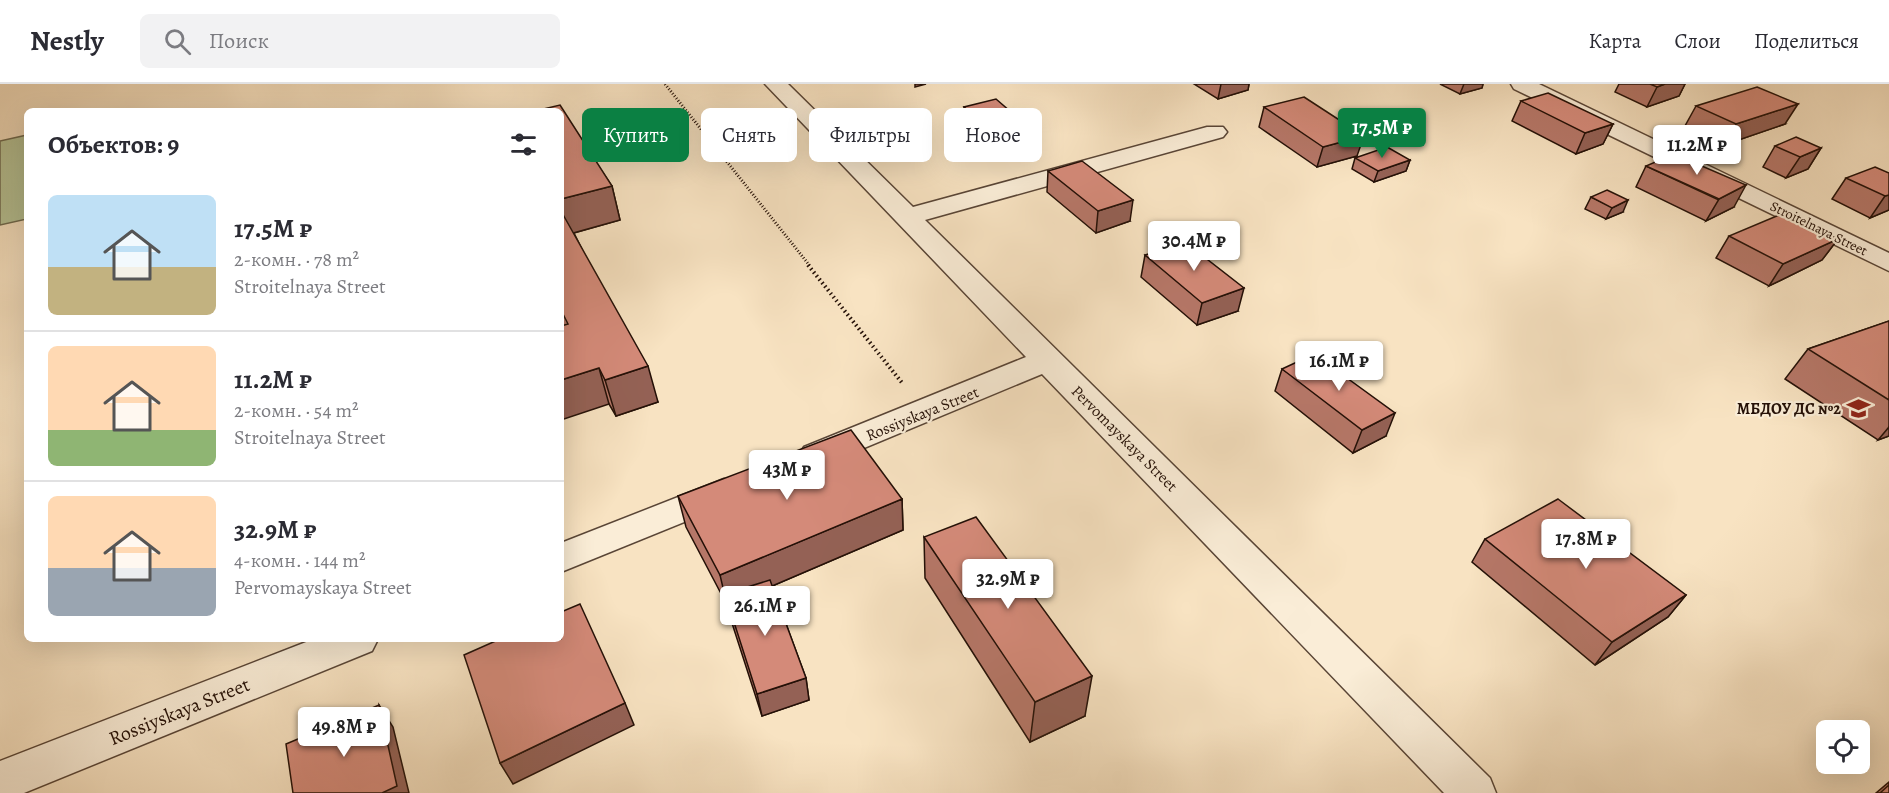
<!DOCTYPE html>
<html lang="ru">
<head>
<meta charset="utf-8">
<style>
  :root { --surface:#fff; --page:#f2f2f3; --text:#2b2b33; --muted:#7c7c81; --line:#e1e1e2; --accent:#0b8043 }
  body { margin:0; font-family:Alegreya,serif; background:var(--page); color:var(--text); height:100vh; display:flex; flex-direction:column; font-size:22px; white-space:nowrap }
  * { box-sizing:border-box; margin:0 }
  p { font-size:20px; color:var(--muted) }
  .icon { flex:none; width:33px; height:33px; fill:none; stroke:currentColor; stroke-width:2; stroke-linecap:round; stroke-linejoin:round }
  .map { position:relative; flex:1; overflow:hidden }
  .drawer { position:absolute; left:24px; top:24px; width:540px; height:534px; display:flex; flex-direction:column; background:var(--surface); border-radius:9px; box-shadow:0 6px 24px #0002 }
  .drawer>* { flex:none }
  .hud { position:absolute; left:582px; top:24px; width:570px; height:54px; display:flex; gap:12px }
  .buttons { position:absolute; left:1816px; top:636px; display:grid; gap:12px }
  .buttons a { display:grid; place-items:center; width:54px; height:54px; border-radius:9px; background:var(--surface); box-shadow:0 6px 24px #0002; font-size:30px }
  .price { position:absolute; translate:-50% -51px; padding:0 14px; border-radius:6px; background:#fff; color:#222; font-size:20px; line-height:39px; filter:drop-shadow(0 2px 3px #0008) }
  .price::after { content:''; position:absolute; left:50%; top:36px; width:18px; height:14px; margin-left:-9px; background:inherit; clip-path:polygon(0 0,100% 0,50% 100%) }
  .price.on { background:var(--accent); color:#fff }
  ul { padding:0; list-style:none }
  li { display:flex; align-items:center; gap:18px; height:150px; padding:0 24px }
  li+li { border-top:2px solid var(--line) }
  li span { display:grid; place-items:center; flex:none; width:168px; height:120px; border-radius:9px; color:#555 }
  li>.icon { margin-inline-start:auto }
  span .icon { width:72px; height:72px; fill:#fffc; stroke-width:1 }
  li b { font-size:26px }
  h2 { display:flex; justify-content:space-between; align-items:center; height:72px; padding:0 24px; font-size:26px }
  .pill { padding:0 21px; border-radius:9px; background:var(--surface); box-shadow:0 6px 24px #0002; font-size:21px; line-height:54px }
  .pill.on { background:var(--accent); color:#fff }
  header { display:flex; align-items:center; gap:36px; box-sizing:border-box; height:84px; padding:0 30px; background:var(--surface); border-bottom:2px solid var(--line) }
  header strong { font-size:28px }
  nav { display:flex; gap:33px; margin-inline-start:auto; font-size:21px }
  .search { width:420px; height:54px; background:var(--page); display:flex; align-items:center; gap:15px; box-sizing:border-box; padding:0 21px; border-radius:9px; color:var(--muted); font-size:22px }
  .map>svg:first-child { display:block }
</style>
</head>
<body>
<header>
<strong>Nestly</strong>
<div class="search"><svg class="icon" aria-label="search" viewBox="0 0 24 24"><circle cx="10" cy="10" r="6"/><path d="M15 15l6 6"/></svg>Поиск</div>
<nav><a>Карта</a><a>Слои</a><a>Поделиться</a></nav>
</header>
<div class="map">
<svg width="1889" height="709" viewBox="0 0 1889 709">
  <rect width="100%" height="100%" fill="#f8e3c2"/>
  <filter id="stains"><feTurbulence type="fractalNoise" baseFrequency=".00333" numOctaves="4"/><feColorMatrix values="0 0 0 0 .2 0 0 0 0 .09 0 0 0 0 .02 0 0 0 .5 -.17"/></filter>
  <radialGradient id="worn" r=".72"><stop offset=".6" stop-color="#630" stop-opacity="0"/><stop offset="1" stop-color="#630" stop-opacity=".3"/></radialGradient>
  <!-- green -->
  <path fill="#b7c598" stroke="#6e6a50" stroke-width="1.5" d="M27 51V135L0 141V57Z"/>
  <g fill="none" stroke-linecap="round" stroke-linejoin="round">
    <defs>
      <g id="minor">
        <path d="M765 0H788L913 123 1207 43H1223L1227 48 1223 53 925 136 1490 694 1496 709H1444L1042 290 828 379 816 383 804 379 799 371 804 363 1026 273Z"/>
        <path d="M1511 0H1539L1889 169V187L1514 5Z"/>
        <path d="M724 395 736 399 741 408 736 417 561 488V459Z"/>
        <path d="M314 555H378L372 567 24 709H0V677Z"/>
      </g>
    </defs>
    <!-- minor casing -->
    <use href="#minor" stroke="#594536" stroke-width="3"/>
    <!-- path-far1 -->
    <path stroke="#241007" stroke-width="3" stroke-dasharray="1 2" stroke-linecap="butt" d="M665 0 810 182"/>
    <!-- path -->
    <path stroke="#241007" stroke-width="4" stroke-dasharray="1.5 3" stroke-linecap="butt" d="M808 181 903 300"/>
    <!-- minor -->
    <use href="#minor" fill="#faedd7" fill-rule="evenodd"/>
  </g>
  <!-- wall -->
  <g fill="#b67768" stroke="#241007" stroke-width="1.5">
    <path d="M1194 0H1249L1248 6 1218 15Z"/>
    <path d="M1440 0H1483L1482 4 1460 10Z"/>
    <path d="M1619 0H1685L1679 12 1647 23 1615 8Z"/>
    <path d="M1521 17 1613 40 1603 60 1576 70 1512 37Z"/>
    <path d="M1696 22 1785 40 1724 61 1685 42Z"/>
    <path d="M964 23 1034 48 1033 68 1000 77 964 43Z"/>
    <path d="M1264 23 1357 72 1317 83 1259 43Z"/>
    <path d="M561 27 612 102 620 136 574 149 658 318 616 332 609 320 561 240Z"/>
    <path d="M1775 62 1821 64 1808 85 1786 94 1763 83Z"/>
    <path d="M1355 74 1410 76 1406 87 1374 98 1352 85Z"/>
    <path d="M1646 82 1734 123 1706 137 1636 103Z"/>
    <path d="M1048 87 1130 137 1096 149 1047 108Z"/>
    <path d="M1889 89V126L1870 134 1832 115 1846 94Z"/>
    <path d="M1591 113 1623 128 1606 135 1585 125Z"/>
    <path d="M1729 152 1838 155 1822 176 1769 202 1716 174Z"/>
    <path d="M1145 171 1238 227 1197 241 1141 193Z"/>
    <path d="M1889 237V352L1878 356 1785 295 1808 265Z"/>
    <path d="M1282 285 1386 352 1353 369 1275 307Z"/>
    <path d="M678 412 902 415 903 446 772 502 806 594 809 616 762 632 730 533 727 521 686 443Z"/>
    <path d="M924 453 1085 632 1030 658 925 494Z"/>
    <path d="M1485 455 1686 511 1668 533 1595 581 1472 478Z"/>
    <path d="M1889 698V709H1876Z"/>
  </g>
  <!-- shaded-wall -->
  <g fill="#946155" stroke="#241007" stroke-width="1.5">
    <path d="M915 0H926L915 3Z"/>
    <path d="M1221 0H1249L1248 6 1218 15Z"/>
    <path d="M1464 0H1483L1482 4 1460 10Z"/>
    <path d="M1665 0H1685L1679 12 1647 23 1657 3Z"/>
    <path d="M1798 20 1785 40 1724 61 1736 40Z"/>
    <path d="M1613 40 1603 60 1576 70 1585 49Z"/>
    <path d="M1034 48 1033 68 1000 77 1001 56Z"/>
    <path d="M1364 52 1357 72 1317 83 1323 63Z"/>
    <path d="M1821 64 1808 85 1786 94 1800 73Z"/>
    <path d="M1410 76 1406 87 1374 98 1378 87Z"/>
    <path d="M1746 101 1734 123 1706 137 1719 115Z"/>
    <path d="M612 102 620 136 566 151 561 135V115Z"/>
    <path d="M1889 111V126L1870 134 1885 112Z"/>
    <path d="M1133 116 1130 137 1096 149 1098 127Z"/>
    <path d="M1628 116 1623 128 1606 135 1612 124Z"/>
    <path d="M1838 155 1822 176 1769 202 1783 180Z"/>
    <path d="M1244 204 1238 227 1197 241 1202 219Z"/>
    <path d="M648 282 658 318 616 332 605 296Z"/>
    <path d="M599 284 609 320 561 336V296Z"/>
    <path d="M1395 329 1386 352 1353 369 1362 346Z"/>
    <path d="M1889 343V352L1878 356Z"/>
    <path d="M902 415 903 446 728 521 725 510 727 521 720 491Z"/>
    <path d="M1686 511 1668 533 1595 581 1612 558Z"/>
    <path d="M1092 592 1085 632 1030 658 1035 618Z"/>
    <path d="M806 594 809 616 762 632 757 610Z"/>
    <path d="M625 619 634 641 513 700 500 679Z"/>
    <path d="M379 621 393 643 409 709H382Z"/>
  </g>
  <!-- building -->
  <g fill="#d48a79" stroke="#241007" stroke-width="1.5">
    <path d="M1650 0H1665L1657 3Z"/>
    <path d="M1757 3 1798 20 1736 40 1696 22Z"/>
    <path d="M1548 9 1613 40 1585 49 1521 17Z"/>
    <path d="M1304 13 1364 52 1323 63 1264 23Z"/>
    <path d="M996 15 1034 48 1001 56 964 23Z"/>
    <path d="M560 21 612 102 561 115V27H535Z"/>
    <path d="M1796 53 1821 64 1800 73 1775 62Z"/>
    <path d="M1387 63 1410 76 1378 87 1355 74Z"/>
    <path d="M1674 70 1746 101 1719 115 1646 82Z"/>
    <path d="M1082 77 1133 116 1098 127 1048 87Z"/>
    <path d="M1875 83 1889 89V111L1885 112 1846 94Z"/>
    <path d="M1607 106 1628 116 1612 124 1591 113Z"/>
    <path d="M561 127 648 282 605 296 599 284 561 296V242L568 240 561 226Z"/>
    <path d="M1784 129 1838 155 1783 180 1729 152Z"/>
    <path d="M1185 158 1244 204 1202 219 1145 171Z"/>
    <path d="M1889 237V316L1808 265Z"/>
    <path d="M1314 270 1395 329 1362 346 1282 285Z"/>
    <path d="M851 346 902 415 720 491 678 412Z"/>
    <path d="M1558 415 1686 511 1612 558 1485 455Z"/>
    <path d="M976 433 1092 592 1035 618 924 453Z"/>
    <path d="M770 496 806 594 757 610 725 510Z"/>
    <path d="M580 520 625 619 500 679 464 571 500 555H561V528Z"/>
    <path d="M379 621 397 702 382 709H293L286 660Z"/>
    <path d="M1889 701V709H1880Z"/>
  </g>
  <!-- icons -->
  <defs>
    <symbol id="school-bare" viewBox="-9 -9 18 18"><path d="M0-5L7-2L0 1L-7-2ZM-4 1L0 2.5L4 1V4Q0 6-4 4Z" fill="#8f2418" stroke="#faedd7" stroke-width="2.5" paint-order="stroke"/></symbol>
  </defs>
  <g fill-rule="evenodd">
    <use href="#school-bare" x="1842" y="308" width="33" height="33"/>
  </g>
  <g text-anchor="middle" stroke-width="4.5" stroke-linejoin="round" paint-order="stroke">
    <!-- far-street labels -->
    <g font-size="14" fill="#241007" stroke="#faedd7">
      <text transform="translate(1819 144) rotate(26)" y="5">Stroitelnaya Street</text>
    </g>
    <!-- poi labels -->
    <g font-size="16" font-weight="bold" fill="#241007" stroke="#faedd7" text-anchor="end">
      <text x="1841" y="330">МБДОУ ДС №2</text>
    </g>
    <!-- street labels -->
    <g font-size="16" fill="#241007" stroke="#faedd7">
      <text transform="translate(922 329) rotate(-22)" y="6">Rossiyskaya Street</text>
      <text transform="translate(1125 354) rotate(45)" y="6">Pervomayskaya Street</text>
    </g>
    <!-- near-street labels -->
    <g font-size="20" fill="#241007" stroke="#faedd7">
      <text transform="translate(179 627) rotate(-22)" y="7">Rossiyskaya Street</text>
    </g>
  </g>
  <rect width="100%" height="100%" filter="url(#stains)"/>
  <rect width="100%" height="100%" fill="url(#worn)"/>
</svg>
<div class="buttons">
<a><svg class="icon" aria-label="locate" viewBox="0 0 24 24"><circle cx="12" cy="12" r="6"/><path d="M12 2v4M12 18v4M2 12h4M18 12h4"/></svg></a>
</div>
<b class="price on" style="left:1382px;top:75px">17.5M ₽</b>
<b class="price" style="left:1697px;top:92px">11.2M ₽</b>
<b class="price" style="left:1194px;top:188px">30.4M ₽</b>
<b class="price" style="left:1339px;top:308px">16.1M ₽</b>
<b class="price" style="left:787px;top:417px">43M ₽</b>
<b class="price" style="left:1586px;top:486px">17.8M ₽</b>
<b class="price" style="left:1008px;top:526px">32.9M ₽</b>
<b class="price" style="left:765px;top:553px">26.1M ₽</b>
<b class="price" style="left:344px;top:674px">49.8M ₽</b>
<div class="hud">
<a class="pill on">Купить</a>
<a class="pill">Снять</a>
<a class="pill">Фильтры</a>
<a class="pill">Новое</a>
</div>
<section class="drawer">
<h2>Объектов: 9<svg class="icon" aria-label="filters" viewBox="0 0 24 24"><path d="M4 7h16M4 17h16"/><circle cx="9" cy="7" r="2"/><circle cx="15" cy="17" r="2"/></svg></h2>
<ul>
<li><span style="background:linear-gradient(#bfe0f5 60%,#c2b280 0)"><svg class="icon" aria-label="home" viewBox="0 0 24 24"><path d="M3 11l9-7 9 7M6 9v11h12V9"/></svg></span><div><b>17.5M ₽</b><p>2-комн. · 78 m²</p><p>Stroitelnaya Street</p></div></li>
<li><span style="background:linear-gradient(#ffd9b3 70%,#8fb573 0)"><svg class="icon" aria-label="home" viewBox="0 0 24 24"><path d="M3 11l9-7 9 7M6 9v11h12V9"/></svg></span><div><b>11.2M ₽</b><p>2-комн. · 54 m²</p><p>Stroitelnaya Street</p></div></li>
<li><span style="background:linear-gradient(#ffd9b3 60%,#9aa5b1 0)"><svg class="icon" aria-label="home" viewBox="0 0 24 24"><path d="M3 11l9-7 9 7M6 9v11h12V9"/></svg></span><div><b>32.9M ₽</b><p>4-комн. · 144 m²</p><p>Pervomayskaya Street</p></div></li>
</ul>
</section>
</div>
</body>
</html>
